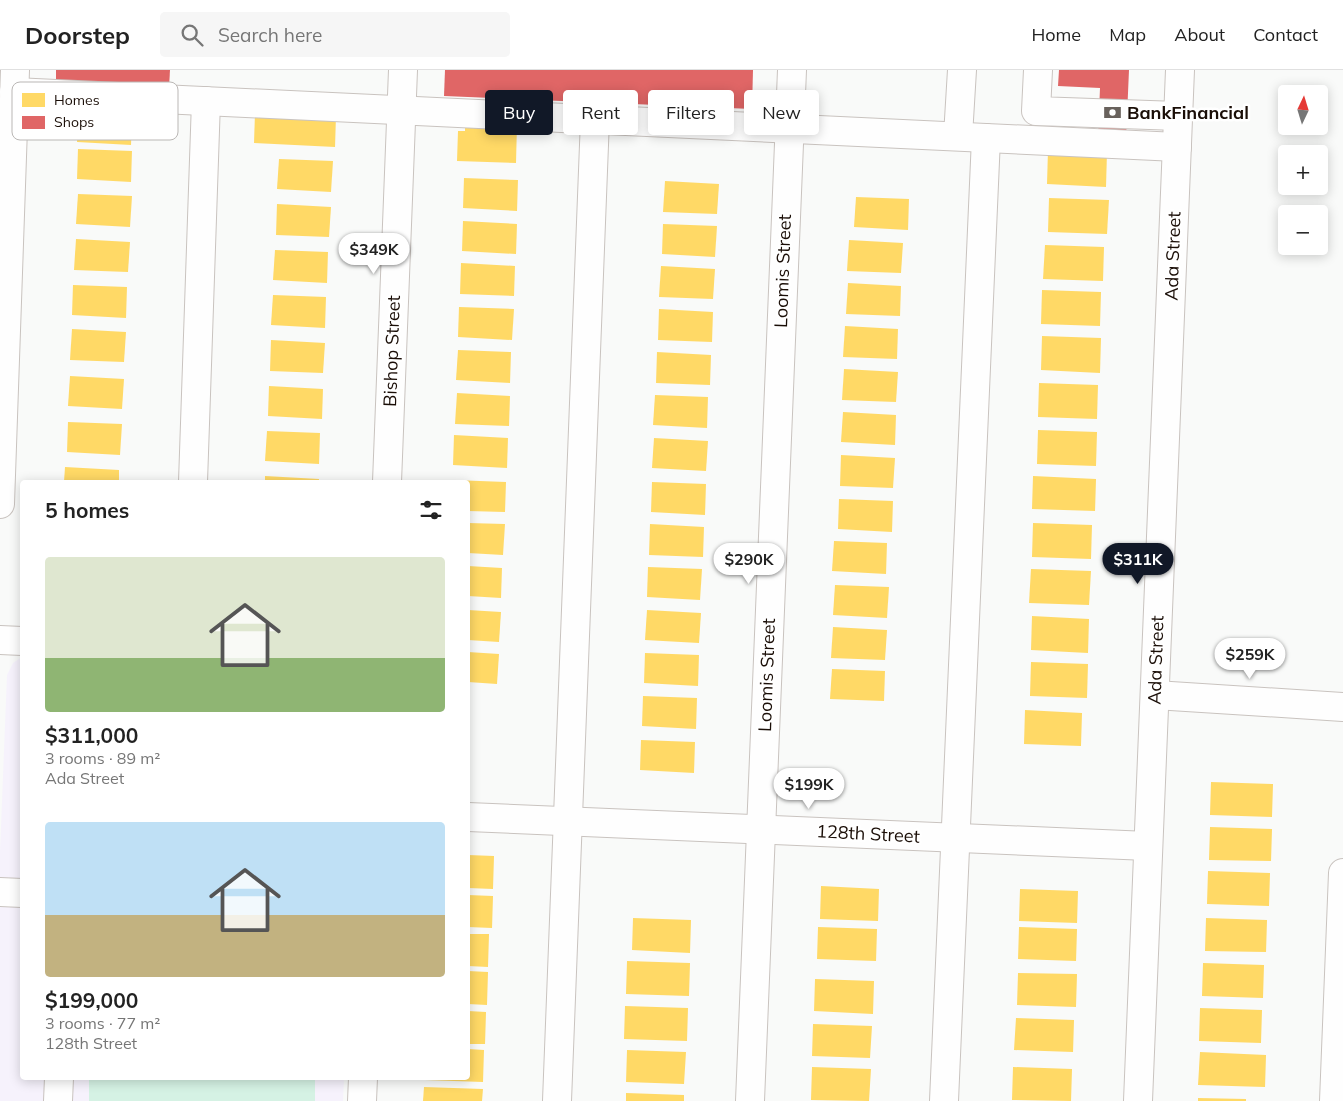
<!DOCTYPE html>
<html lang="en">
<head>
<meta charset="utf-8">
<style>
  :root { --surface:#fff; --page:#f6f6f6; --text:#222; --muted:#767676; --line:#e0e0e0; --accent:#111827 }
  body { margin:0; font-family:Mulish,sans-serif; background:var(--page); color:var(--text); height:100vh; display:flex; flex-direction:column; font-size:19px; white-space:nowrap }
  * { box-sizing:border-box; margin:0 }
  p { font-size:16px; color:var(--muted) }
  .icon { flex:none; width:28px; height:28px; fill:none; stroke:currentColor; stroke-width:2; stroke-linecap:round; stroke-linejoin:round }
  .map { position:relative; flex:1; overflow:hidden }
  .side { position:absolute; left:20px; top:410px; width:450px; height:600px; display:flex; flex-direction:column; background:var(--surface); border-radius:5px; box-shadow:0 2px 12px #0003 }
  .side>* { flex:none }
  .hud { position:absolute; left:485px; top:20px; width:475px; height:45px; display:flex; gap:10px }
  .needle { width:32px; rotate:4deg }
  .tools { position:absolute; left:1278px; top:15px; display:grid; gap:10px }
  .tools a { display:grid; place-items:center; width:50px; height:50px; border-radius:5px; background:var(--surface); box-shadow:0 2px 12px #0003; font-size:25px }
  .price { position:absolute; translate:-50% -42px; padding:0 11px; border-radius:18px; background:#fff; color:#222; font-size:16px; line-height:32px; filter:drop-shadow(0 1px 2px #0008) }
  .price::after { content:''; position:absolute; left:50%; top:30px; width:15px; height:11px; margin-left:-8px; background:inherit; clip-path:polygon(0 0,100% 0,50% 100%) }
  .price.current { background:var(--accent); color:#fff }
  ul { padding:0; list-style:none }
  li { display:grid; align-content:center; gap:10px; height:265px; padding:0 25px }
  li span { display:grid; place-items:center; height:155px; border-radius:5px; color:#555 }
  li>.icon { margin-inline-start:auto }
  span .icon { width:90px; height:90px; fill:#fffc; stroke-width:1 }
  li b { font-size:21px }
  h2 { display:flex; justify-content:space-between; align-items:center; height:60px; padding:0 25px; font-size:21px }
  .chip { padding:0 18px; border-radius:5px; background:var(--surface); box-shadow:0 2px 12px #0003; font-size:18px; line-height:45px }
  .chip.current { background:var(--accent); color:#fff }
  header { display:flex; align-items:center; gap:30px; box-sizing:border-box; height:70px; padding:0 25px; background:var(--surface); border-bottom:1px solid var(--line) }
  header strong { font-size:24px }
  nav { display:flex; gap:28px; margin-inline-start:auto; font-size:18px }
  .search { width:350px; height:45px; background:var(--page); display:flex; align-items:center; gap:12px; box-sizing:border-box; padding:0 18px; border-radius:5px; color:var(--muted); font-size:19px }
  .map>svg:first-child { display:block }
</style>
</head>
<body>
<header>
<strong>Doorstep</strong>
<div class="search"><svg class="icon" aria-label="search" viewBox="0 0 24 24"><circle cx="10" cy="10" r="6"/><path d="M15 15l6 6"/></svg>Search here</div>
<nav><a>Home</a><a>Map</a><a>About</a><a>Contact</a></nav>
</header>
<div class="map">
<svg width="1343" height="1031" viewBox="0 0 1343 1031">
  <rect width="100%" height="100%" fill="#f9faf9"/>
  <!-- education -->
  <path fill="#f6f2fc" d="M22 587V1008H344L343 1031H0V782L7 605 13 593Z"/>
  <!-- green -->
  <rect fill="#d5f2e4" x="89" y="1008" width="226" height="23"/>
  <!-- homes -->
  <g fill="#ffd966">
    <path d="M79 42 132 44 131 75 77 72Z"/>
    <path d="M255 43 336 46 335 77 254 73Z"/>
    <path d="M465 52 517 54 516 93 457 91 458 61H465Z"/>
    <path d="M78 79 132 81 131 112 77 109Z"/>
    <path d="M1048 80 1107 82 1106 117 1047 114Z"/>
    <path d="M279 89 333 91 331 122 277 119Z"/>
    <path d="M464 108 518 110 517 141 463 138Z"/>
    <path d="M665 111 719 114 717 144 663 142Z"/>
    <path d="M78 124 132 126 130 157 76 154Z"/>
    <path d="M856 127 909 129 908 160 854 157Z"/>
    <path d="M1049 128 1109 130 1107 164 1048 162Z"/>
    <path d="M277 134 331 137 329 167 276 165Z"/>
    <path d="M463 151 517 154 516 184 462 181Z"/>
    <path d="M663 154 717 156 715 187 662 184Z"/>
    <path d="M76 169 130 172 128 202 74 200Z"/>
    <path d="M849 170 903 173 901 203 847 201Z"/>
    <path d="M1045 175 1104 177 1103 211 1043 209Z"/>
    <path d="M275 180 328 182 327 213 273 210Z"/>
    <path d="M461 193 515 196 514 226 460 224Z"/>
    <path d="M661 196 715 199 713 229 659 227Z"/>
    <path d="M848 213 901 216 900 246 846 244Z"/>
    <path d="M73 215 127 217 126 248 72 245Z"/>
    <path d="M1042 220 1101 222 1100 256 1041 254Z"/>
    <path d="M273 225 326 227 325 258 271 255Z"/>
    <path d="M459 237 514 239 512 270 458 267Z"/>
    <path d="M659 239 713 242 712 272 658 270Z"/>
    <path d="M845 256 898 259 897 289 843 287Z"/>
    <path d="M72 259 126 262 124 292 70 290Z"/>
    <path d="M1042 266 1101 268 1100 303 1041 300Z"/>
    <path d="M271 270 325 273 323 303 270 301Z"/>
    <path d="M458 280 511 282 510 313 456 310Z"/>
    <path d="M657 282 711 285 710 315 656 313Z"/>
    <path d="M844 299 898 302 896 332 842 330Z"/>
    <path d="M70 306 124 309 122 339 68 336Z"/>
    <path d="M1039 313 1098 315 1097 349 1038 347Z"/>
    <path d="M269 316 323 319 322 349 268 346Z"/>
    <path d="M457 323 510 326 509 356 455 354Z"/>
    <path d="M655 325 708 327 707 358 653 355Z"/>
    <path d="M843 342 896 345 895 375 841 372Z"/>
    <path d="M68 352 122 354 120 385 67 382Z"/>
    <path d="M1038 360 1097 362 1096 396 1037 394Z"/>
    <path d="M267 361 320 363 319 394 265 391Z"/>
    <path d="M454 365 508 368 507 398 453 395Z"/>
    <path d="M654 368 708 371 706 401 652 398Z"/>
    <path d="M841 385 895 388 893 418 840 416Z"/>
    <path d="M65 397 119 400V412H64Z"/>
    <path d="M265 406 319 409V412H265Z"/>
    <path d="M1033 406 1096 409 1095 441 1032 439Z"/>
    <path d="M453 410 506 412 505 442 468 441V412H453Z"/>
    <path d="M652 412 706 414 705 445 651 442Z"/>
    <path d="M839 429 893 431 892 462 838 459Z"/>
    <path d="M468 453 505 454 503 485 468 483Z"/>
    <path d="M1033 453 1092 455 1091 489 1032 487Z"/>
    <path d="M650 454 704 457 703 487 649 485Z"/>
    <path d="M834 471 887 473 886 504 832 501Z"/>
    <path d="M468 496 502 498 501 528 468 526Z"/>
    <path d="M648 497 702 499 700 530 647 527Z"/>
    <path d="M1031 499 1091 501 1089 535 1029 533Z"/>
    <path d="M835 515 889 517 887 548 833 545Z"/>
    <path d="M468 540 501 542 499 572 468 570Z"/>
    <path d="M647 540 701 543 699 573 645 570Z"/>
    <path d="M1032 546 1089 549 1088 583 1031 580Z"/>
    <path d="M833 557 887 560 885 590 831 588Z"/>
    <path d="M468 582 499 584 497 614 468 612Z"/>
    <path d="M645 583 699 585 698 616 644 613Z"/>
    <path d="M1031 592 1088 594 1087 628 1030 626Z"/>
    <path d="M832 599 885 601 884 631 830 629Z"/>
    <path d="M643 626 697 628 696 659 642 656Z"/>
    <path d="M1025 640 1082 643 1081 676 1024 674Z"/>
    <path d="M641 670 695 672 694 703 640 700Z"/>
    <path d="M1211 712 1273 714 1272 747 1210 745Z"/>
    <path d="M1210 757 1272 759 1271 791 1209 790Z"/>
    <path d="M468 785 494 786 493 819 468 818Z"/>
    <path d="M1208 801 1270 803 1269 836 1207 834Z"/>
    <path d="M821 816 879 819 878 851 820 849Z"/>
    <path d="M1020 819 1078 821 1077 853 1019 851Z"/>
    <path d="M468 825 493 826 492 858 468 857Z"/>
    <path d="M633 848 691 850 690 883 632 880Z"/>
    <path d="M1206 848 1267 850 1266 882 1205 881Z"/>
    <path d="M818 857 877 859 876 891 817 889Z"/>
    <path d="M1019 857 1077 859 1076 891 1018 889Z"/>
    <path d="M468 864H489L488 897 468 896Z"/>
    <path d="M627 891 690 893 689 926 626 924Z"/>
    <path d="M1203 893 1264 895 1263 928 1202 926Z"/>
    <path d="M468 901 488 902 487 935 468 934Z"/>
    <path d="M1018 903 1077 904 1076 937 1017 935Z"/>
    <path d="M815 909 874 911 873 944 814 941Z"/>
    <path d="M625 936 688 938 687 971 624 969Z"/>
    <path d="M1200 938 1262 940 1261 973 1199 971Z"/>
    <path d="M468 941 486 942 485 974H468Z"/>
    <path d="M1016 948 1074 950 1073 982 1014 980Z"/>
    <path d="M813 954 872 956 870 988 812 986Z"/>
    <path d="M468 979 484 980 483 1012 425 1010V1008H468Z"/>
    <path d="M627 980 686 982 684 1014 626 1012Z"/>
    <path d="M1200 982 1266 985 1265 1017 1198 1015Z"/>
    <path d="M812 997 871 999 869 1031 811 1030Z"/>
    <path d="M1013 997 1072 999 1071 1031 1012 1030Z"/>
    <path d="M424 1017 483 1019 482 1031H423Z"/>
    <path d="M626 1023 684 1025V1031H626Z"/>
    <path d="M1198 1028 1246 1029V1031H1198Z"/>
  </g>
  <!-- shops -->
  <g fill="#e06666">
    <path d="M56 0H170L169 18 56 13Z"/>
    <path d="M445 0H753L752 39 444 26Z"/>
    <path d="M1059 0H1129L1126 69 1098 67 1100 18 1058 16Z"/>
  </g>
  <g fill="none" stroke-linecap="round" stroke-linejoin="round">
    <defs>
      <g id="minor">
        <path d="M1038 0 1036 41 1178 46"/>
        <path d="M14 22 1177 77"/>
        <path d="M958 66 962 0"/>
        <path d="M193 412 206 31"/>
        <path d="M387 412 403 0"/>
        <path d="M0 434 15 0"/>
        <path d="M0 570 22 571"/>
        <path d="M1155 625 1343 637"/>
        <path d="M468 747 1148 776"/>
        <path d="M0 822 22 823"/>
        <path d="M58 1031 59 1008"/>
        <path d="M362 1031 363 1008"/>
        <path d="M557 1031 595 49"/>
        <path d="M750 1031 792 0"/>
        <path d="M944 1031 986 68"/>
        <path d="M1138 1031 1180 0"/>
        <path d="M1334 1031 1343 803"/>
      </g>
    </defs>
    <!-- minor casing -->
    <use href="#minor" stroke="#c9c3bf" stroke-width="30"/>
    <!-- minor -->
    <use href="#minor" stroke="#fefefe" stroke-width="28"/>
  </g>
  <!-- icons -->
  <defs>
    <symbol id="bank-bare" viewBox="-9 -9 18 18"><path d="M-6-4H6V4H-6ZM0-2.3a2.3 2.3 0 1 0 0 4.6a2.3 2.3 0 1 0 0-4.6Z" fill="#68615c" stroke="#fff" stroke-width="2.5" paint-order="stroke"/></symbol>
  </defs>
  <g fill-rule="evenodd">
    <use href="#bank-bare" x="1100" y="30" width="25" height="25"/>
  </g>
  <g text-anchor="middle" stroke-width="5" stroke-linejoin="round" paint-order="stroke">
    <!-- poi labels -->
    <g font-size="18" font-weight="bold" fill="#1a0e07" stroke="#fff" text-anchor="start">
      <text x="1127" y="49">BankFinancial</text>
    </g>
    <!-- street labels -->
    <g font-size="18" fill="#1a0e07" stroke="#fff">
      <text transform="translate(1173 186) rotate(-88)" y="6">Ada Street</text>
      <text transform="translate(783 201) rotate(-88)" y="6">Loomis Street</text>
      <text transform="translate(392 281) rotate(-88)" y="6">Bishop Street</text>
      <text transform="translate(1156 590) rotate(-88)" y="6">Ada Street</text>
      <text transform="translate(767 605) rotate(-88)" y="6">Loomis Street</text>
      <text transform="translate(868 764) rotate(3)" y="6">128th Street</text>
    </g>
  </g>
  <!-- legend -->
  <rect x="12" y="12" width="166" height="58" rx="8" fill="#fff" stroke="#bab7b5" stroke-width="1"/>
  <rect x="22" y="23" width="23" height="14" fill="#ffd966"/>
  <rect x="22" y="46" width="23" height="13" fill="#e06666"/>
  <g font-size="14" fill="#1a0e07">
    <text x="54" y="35">Homes</text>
    <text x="54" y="57">Shops</text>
  </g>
</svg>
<div class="tools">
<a><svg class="needle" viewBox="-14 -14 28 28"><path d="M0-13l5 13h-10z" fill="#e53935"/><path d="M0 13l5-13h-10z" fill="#767676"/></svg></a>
<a>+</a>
<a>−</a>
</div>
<b class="price" style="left:374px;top:205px">$349K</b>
<b class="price" style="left:749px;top:515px">$290K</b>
<b class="price current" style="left:1138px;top:515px">$311K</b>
<b class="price" style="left:1250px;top:610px">$259K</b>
<b class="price" style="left:809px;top:740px">$199K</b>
<div class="hud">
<a class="chip current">Buy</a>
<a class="chip">Rent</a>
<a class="chip">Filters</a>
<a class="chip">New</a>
</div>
<section class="side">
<h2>5 homes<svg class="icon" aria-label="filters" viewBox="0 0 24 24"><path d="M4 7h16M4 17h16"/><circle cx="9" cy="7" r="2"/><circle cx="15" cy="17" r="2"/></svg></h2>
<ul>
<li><span style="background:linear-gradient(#dfe7d0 65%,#8fb573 0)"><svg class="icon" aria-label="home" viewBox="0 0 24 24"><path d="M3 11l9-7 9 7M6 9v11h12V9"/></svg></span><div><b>$311,000</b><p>3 rooms · 89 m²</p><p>Ada Street</p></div></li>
<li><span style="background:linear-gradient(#bfe0f5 60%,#c2b280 0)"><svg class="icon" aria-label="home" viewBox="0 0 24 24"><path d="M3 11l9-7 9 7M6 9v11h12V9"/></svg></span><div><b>$199,000</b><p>3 rooms · 77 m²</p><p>128th Street</p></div></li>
</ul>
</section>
</div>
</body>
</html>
